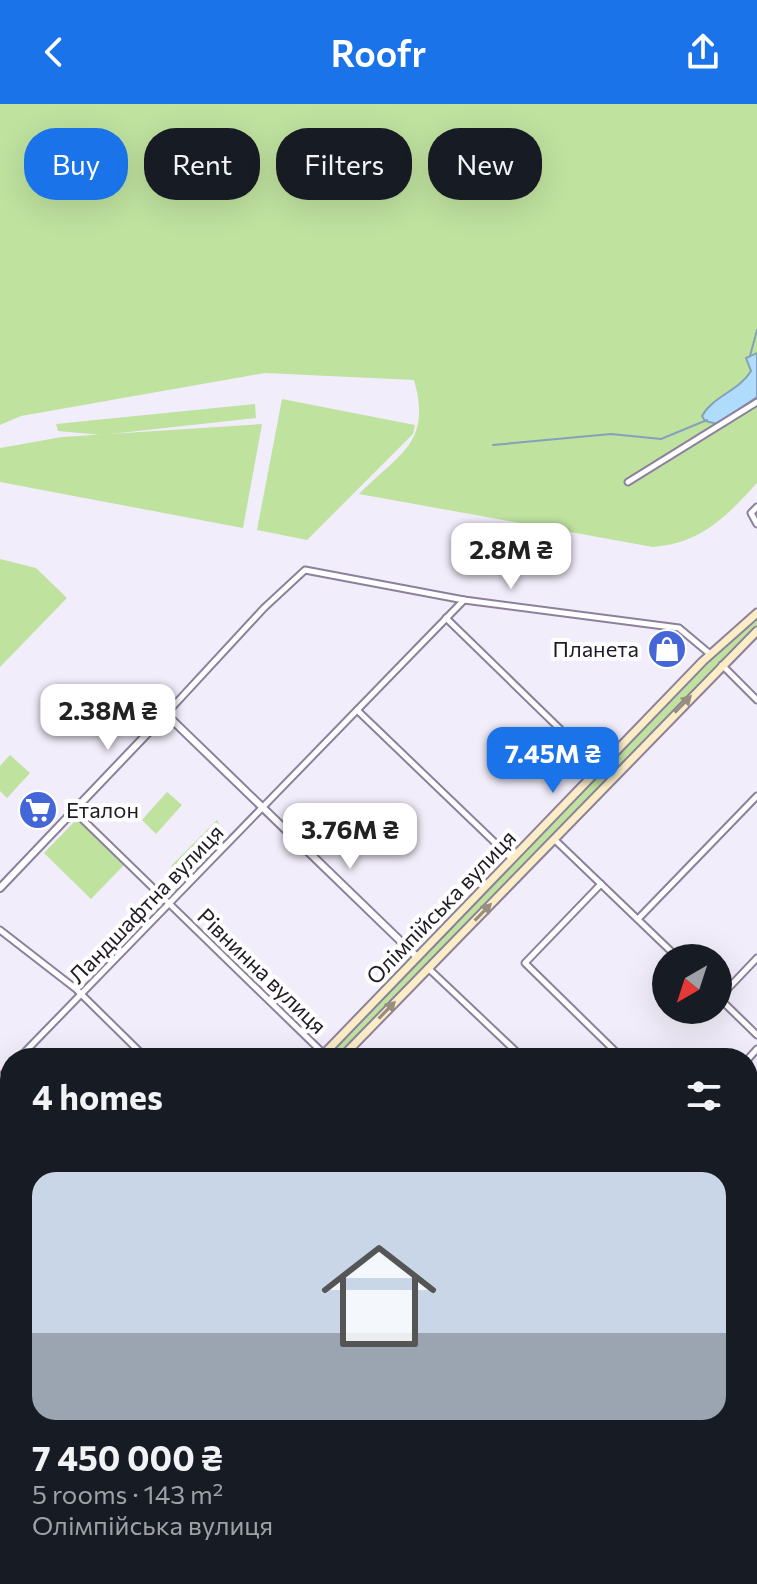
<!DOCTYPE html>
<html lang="en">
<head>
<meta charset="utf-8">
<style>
  :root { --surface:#171b24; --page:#242831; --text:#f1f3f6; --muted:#9ea1a6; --accent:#1a73e8 }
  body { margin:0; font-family:Commissioner,sans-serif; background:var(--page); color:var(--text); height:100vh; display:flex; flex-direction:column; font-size:30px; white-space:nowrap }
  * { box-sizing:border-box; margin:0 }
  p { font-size:26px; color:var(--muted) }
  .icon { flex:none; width:44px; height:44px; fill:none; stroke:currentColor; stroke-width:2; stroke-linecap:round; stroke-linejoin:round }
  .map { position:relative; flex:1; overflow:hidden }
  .details { position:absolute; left:0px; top:944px; width:758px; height:536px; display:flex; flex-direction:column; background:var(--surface); border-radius:32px 32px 0 0; box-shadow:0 8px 32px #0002 }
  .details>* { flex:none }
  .top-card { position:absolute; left:24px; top:24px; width:710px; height:72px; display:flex; gap:16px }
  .needle { width:52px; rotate:219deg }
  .controls { position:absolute; left:652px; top:840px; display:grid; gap:16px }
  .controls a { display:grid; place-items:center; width:80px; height:80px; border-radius:50%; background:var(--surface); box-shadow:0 8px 32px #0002; font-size:40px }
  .price { position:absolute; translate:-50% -68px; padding:0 18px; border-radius:16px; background:#fff; color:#222; font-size:26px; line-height:52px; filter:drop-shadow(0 2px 4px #0008) }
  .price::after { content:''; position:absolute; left:50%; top:48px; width:24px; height:18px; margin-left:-12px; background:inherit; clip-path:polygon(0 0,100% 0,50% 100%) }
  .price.current { background:var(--accent); color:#fff }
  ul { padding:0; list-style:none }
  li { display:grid; align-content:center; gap:16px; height:424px; padding:0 32px }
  li span { display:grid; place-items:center; height:248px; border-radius:24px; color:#555 }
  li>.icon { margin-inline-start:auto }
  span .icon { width:144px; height:144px; fill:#fffc; stroke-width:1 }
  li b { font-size:34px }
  h2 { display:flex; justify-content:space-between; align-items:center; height:96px; padding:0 32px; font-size:34px }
  .pill { padding:0 28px; border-radius:32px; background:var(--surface); box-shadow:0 8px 32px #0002; font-size:28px; line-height:72px }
  .pill.current { background:var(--accent); color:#fff }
  header { display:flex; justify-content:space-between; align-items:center; height:104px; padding:0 32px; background:var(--accent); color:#fff; font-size:36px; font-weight:600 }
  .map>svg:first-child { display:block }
</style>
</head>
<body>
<header><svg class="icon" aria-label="back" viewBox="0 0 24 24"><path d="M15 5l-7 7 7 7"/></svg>Roofr<svg class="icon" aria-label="share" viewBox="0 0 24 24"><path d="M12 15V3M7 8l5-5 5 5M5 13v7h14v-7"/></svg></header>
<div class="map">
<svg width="757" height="1480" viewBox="0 0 757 1480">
  <rect width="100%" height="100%" fill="#f2edfa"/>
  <!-- education -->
  <path fill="#f7e1d4" d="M263 1470H432L443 1480H258Z"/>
  <!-- green -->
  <g fill="#bfe29f">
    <path d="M0 0H757V379C725 414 701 439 653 443L359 390C400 349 432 339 414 276L265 269 21 312 0 321Z"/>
    <path d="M282 295 415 321 413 330 307 436 257 426Z"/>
    <path d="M255 300 256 314 101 331 58 327 56 320Z"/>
    <path d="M262 320 243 424 0 378V344L62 333Z"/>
    <path d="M0 455 36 464 67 494 0 563Z"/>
    <path d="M757 509V527L341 954H320L710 550Z"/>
    <path d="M10 651 30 669 7 694 0 687V662Z"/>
    <path d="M167 688 182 701 156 730 142 716Z"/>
    <path d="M78 714 125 760 91 795 44 749Z"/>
    <path d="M217 716 226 735 175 786 165 788 172 761Z"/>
  </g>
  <!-- water -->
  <path fill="#aedcfa" stroke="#83a2ba" stroke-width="2" d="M757 249V293L717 320 705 317 702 312C713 292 739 287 751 267L746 254Z"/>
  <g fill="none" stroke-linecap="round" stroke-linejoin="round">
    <!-- stream -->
    <g stroke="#83a2ba" stroke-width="2">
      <path d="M750 252 757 226"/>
      <path d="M493 341 611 330 661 335 707 316"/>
    </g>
    <defs>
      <g id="minor">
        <path d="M628 378 757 298"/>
        <path d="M757 403 751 409 757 420"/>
        <path d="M446 514 600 664"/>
        <path d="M722 561 757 596"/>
        <path d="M357 606 512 755"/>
        <path d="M166 610 264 504 305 466 464 496 679 524 710 550"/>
        <path d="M74 707 324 950"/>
        <path d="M554 735 678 854"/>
        <path d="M601 780 525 859 622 954"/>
        <path d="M638 815 757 692"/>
        <path d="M0 826 76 885 146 954"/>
        <path d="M428 864 523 954"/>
        <path d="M719 894 757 854"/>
        <path d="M719 894 757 931"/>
        <path d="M19 954 464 496"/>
        <path d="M748 955 757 945"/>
        <path d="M0 974 10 963"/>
        <path d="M0 993 10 1003"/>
        <path d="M748 1077 757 1086"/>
        <path d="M748 1172 757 1180"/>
        <path d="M748 1274 757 1264"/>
        <path d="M748 1357 757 1348"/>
        <path d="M152 1470 162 1480"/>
        <path d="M615 1470 627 1480"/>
        <path d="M0 1472 10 1462"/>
        <path d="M0 1475 27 1480"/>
        <path d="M248 1480 252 1470"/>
        <path d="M462 1480 472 1470"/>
        <path d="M548 1480 558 1470"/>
        <path d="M627 1480 637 1470"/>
      </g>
      <g id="tertiary">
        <path d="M0 784 166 610 417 853"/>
        <path d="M748 1445 757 1436"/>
        <path d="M714 1480 724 1470"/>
      </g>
      <g id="secondary">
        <path d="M320 954 703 557 757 509"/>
        <path d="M341 954 757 527"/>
        <path d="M0 1284 10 1273"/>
        <path d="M0 1305 10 1295"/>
      </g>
    </defs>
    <!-- minor casing -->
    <use href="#minor" stroke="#8c809d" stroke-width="9"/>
    <!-- tertiary casing -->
    <use href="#tertiary" stroke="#8c809d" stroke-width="10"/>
    <!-- secondary casing -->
    <use href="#secondary" stroke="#8c809d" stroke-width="11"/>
    <!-- minor -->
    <use href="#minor" stroke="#fff" stroke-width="5"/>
    <!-- tertiary -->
    <use href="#tertiary" stroke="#fff" stroke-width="6"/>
    <!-- secondary -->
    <use href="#secondary" stroke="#fbedc6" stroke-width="7"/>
  </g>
  <!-- one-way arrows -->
  <defs><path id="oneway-solid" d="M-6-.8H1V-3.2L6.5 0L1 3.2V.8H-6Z" transform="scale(2)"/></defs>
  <g fill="#988e7e">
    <use href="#oneway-solid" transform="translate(683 600) rotate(-46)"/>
    <use href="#oneway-solid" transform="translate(483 808) rotate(-46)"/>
    <use href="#oneway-solid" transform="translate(387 906) rotate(-46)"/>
  </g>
  <!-- icons -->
  <defs>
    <symbol id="shop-disc" viewBox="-11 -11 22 22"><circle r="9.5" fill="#4566d9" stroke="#fff"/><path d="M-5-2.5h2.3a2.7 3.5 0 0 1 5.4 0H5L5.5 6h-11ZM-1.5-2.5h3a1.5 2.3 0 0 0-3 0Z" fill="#fff"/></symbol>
    <symbol id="supermarket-disc" viewBox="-11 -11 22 22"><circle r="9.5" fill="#4566d9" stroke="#fff"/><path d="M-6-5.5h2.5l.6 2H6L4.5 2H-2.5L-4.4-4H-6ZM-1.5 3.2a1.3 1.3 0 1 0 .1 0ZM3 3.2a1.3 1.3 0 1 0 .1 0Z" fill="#fff"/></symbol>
  </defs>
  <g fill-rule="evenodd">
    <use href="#shop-disc" x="645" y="523" width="44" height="44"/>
    <use href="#supermarket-disc" x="16" y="684" width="44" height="44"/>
  </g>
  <g text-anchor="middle" stroke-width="8" stroke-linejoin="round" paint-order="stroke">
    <!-- poi labels -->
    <g font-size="22" fill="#1f1a25" stroke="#fff" text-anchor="end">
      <text x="639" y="553">Планета</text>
      <text x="66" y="714" text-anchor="start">Еталон</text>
    </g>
    <!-- street labels -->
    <g font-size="22" fill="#1f1a25" stroke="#fff">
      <text transform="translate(146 800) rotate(-46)" y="8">Ландшафтна вулиця</text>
      <text transform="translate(441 803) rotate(-46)" y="8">Олімпійська вулиця</text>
      <text transform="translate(262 867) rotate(44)" y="8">Рівнинна вулиця</text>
    </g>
  </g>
</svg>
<div class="controls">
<a><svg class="needle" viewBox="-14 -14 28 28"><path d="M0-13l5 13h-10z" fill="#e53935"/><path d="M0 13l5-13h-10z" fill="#9ea1a6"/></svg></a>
</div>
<b class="price" style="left:511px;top:487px">2.8M ₴</b>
<b class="price" style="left:108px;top:648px">2.38M ₴</b>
<b class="price current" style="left:553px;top:691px">7.45M ₴</b>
<b class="price" style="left:350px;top:767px">3.76M ₴</b>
<div class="top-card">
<a class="pill current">Buy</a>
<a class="pill">Rent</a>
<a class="pill">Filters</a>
<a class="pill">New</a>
</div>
<section class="details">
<h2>4 homes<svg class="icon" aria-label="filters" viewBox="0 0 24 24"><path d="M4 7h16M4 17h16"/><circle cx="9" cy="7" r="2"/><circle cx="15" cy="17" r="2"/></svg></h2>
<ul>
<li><span style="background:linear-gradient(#c9d6e8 65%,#9aa5b1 0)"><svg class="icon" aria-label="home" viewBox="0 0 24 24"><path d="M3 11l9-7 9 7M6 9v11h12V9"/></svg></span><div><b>7 450 000 ₴</b><p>5 rooms · 143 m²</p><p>Олімпійська вулиця</p></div></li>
</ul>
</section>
</div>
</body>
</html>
